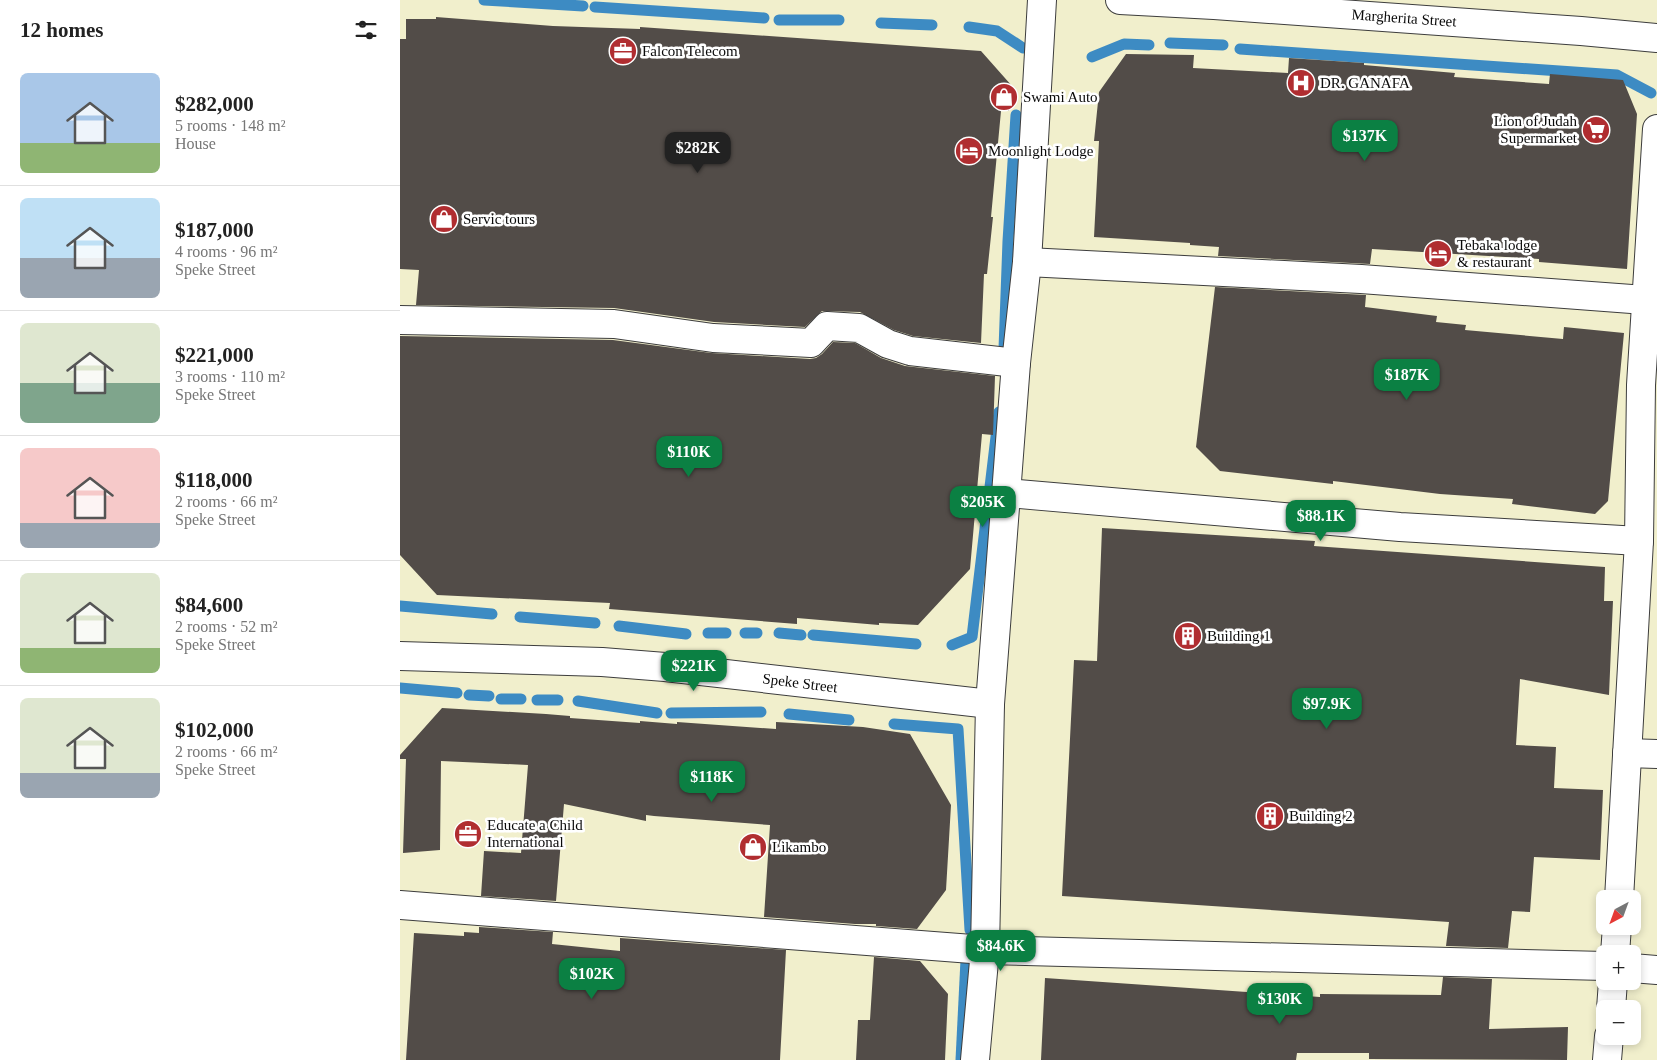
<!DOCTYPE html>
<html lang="en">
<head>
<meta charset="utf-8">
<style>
  :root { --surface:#fff; --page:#f2f2f2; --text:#222; --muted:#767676; --line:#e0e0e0; --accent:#0b8043 }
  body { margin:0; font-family:"Times New Roman",serif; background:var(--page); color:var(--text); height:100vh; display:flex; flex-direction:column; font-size:19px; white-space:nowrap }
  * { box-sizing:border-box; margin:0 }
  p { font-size:16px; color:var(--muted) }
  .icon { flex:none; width:28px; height:28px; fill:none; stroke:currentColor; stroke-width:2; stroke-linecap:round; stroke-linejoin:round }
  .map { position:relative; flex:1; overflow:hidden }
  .details { display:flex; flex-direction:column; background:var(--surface); width:400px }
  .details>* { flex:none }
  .needle { width:32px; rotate:221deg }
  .buttons { position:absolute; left:1196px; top:890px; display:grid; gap:10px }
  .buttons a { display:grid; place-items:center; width:45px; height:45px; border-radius:8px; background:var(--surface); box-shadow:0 2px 8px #0003; font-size:25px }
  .price { position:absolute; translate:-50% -42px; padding:0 11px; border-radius:10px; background:var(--accent); color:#fff; font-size:16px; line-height:32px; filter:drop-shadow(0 1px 2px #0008) }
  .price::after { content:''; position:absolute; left:50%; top:30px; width:15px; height:11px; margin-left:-8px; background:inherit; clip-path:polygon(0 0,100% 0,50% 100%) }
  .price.on { background:#222; color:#fff }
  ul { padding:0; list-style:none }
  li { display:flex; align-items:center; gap:15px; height:125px; padding:0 20px }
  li+li { border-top:1px solid var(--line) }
  li span { display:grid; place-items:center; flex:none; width:140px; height:100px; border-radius:8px; color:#555 }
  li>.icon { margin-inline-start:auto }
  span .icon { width:60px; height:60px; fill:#fffc; stroke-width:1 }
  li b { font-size:21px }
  h2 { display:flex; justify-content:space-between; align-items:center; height:60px; padding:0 20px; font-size:21px }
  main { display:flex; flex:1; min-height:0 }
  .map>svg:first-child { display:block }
</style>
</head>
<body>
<main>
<section class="details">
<h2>12 homes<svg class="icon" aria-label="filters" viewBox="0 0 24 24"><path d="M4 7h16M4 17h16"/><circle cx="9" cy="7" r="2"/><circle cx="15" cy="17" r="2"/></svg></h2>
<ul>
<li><span style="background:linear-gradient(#a9c7e8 70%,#8fb573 0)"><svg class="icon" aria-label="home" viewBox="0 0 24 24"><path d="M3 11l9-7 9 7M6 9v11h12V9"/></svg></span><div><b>$282,000</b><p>5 rooms · 148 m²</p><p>House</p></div></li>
<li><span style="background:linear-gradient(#bfe0f5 60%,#9aa5b1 0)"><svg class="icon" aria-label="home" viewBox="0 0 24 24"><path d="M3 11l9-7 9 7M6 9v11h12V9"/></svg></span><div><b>$187,000</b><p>4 rooms · 96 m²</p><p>Speke Street</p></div></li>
<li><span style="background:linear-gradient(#dfe7d0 60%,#7fa58c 0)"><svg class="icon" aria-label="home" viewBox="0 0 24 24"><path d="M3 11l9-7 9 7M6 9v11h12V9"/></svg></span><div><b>$221,000</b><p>3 rooms · 110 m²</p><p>Speke Street</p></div></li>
<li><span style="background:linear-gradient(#f6c9c9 75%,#9aa5b1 0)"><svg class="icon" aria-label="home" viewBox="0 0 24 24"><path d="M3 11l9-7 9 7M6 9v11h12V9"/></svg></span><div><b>$118,000</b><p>2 rooms · 66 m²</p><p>Speke Street</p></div></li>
<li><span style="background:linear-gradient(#dfe7d0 75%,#8fb573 0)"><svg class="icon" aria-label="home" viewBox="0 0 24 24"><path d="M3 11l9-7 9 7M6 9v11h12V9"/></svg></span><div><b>$84,600</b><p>2 rooms · 52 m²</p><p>Speke Street</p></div></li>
<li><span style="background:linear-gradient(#dfe7d0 75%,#9aa5b1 0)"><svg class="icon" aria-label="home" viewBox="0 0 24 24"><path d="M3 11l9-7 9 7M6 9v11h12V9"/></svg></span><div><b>$102,000</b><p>2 rooms · 66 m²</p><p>Speke Street</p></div></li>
</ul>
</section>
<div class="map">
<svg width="1257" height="1060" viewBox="0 0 1257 1060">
  <rect width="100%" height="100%" fill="#fefae9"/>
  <!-- farmland -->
  <path fill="#f1efcc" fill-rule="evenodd" d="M0 0H1257V1060H0ZM1205 899H1232V926H1205ZM1205 954H1232V981H1205ZM1205 1009H1232V1036H1205Z"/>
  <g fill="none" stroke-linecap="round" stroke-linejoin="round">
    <!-- stream -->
    <g stroke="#3d8bc3" stroke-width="11">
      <path d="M84 0 183 6"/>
      <path d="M195 7 364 18"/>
      <path d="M379 20H439"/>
      <path d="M481 23 532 25"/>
      <path d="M569 27 597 31 623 48"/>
      <path d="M770 43 823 45"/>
      <path d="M840 49 1217 75 1251 93"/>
      <path d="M692 57 724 44 749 45"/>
      <path d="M604 349 608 241 616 115"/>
      <path d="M0 606 92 614"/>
      <path d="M120 617 195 623"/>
      <path d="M219 626 286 634"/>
      <path d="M308 633H326"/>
      <path d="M345 633H357"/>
      <path d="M379 633 401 635"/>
      <path d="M413 635 516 644"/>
      <path d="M552 645 572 637 599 412"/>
      <path d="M0 688 57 693"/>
      <path d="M69 695 89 696"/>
      <path d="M101 699H121"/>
      <path d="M137 700H158"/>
      <path d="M178 701 257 713"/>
      <path d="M271 713 361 712"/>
      <path d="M389 714 449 720"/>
      <path d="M494 724 558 729 570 930"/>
      <path d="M561 1060 566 960"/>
    </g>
  </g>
  <!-- building -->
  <g fill="#524c48">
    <path d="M36 17 153 26 240 29V27L581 51 612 86 609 111H601L591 217H593L587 274H584L581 343 513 336 494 330 460 312 422 311 405 327 314 322 214 308 16 305 19 270 0 269V39H6V19H36Z"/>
    <path d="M726 54 794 55 793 68 888 73 889 58 964 63V65L1055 73 1054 77 1149 84 1150 74 1223 80 1237 114 1227 269 1139 262V259L972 249 970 264 818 256 819 247 790 245V243L694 237 699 141H694L699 92Z"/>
    <path d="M815 287 966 295 965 307 1037 316 1036 322 1066 325 1065 330 1163 339 1164 327 1224 333 1208 501 1195 514 1112 504 1113 499 1040 494 933 481V484L820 471 796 447Z"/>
    <path d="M0 336 213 340 311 353 410 359 416 358 422 354 433 342 455 343 481 358 505 366 595 376 593 435 582 434 570 569 518 625 479 623V625L397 618V624L209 609 210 603 37 595 0 555Z"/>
    <path d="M702 528 915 541 914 546 1205 567 1204 601H1213L1209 695 1120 679 1116 745 1156 747 1154 788 1203 790 1200 860 1134 857 1130 912 1112 911 1108 948 1046 946 1049 922 662 896 674 660 697 661Z"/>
    <path d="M42 708 146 714 170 716V718L240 723V721L277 724V722L376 729V722L463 727 510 734 551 805 546 890 517 929 476 926V924H455L364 917 370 825 254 816 246 815V821L164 804 156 901 81 896 84 851 121 853 128 765 41 761 40 850 3 853 6 759H0V755Z"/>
    <path d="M79 927 153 932 152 944 220 951V938L386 950 380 1060H6L14 933 64 936V932L79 933Z"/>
    <path d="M474 957 520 961 548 994 545 1060H456L458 1020H470Z"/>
    <path d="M1043 977 1092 979 1089 1029 1168 1027 1167 1060 969 1059V1053H897L896 1060H641L645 978 920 997V994L1041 995Z"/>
  </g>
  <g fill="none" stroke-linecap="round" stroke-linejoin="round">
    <defs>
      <g id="minor">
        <path d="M627 262 961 279 1245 300"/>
        <path d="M0 320 214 324 313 338 411 343 427 326 459 328 488 344 510 351 616 363"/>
        <path d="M607 493 1000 527 1239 541"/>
        <path d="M0 656 202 662 265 667 590 704"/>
        <path d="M1227 753 1257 754"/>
        <path d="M1219 899 1239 541 1241 385 1257 129"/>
        <path d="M0 905 585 950 1205 966"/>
        <path d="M1215 954 1217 926"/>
        <path d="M1232 968 1257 970"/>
        <path d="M1211 1009 1213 981"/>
        <path d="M575 1060 585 950 590 704 616 363 627 262 642 0"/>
        <path d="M1207 1060 1209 1036"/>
      </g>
      <path id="tertiary" d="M720 0 814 5 1181 31 1257 38"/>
    </defs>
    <!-- minor casing -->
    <use href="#minor" stroke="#3d3d3d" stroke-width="30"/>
    <!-- tertiary casing -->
    <use href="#tertiary" stroke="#3d3d3d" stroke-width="30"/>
    <!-- minor -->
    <use href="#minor" stroke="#fff" stroke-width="28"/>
    <!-- tertiary -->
    <use href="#tertiary" stroke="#fff" stroke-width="28"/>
  </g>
  <!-- icons -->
  <defs>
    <symbol id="office-disc" viewBox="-11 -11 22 22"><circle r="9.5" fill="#b02d30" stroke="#fff"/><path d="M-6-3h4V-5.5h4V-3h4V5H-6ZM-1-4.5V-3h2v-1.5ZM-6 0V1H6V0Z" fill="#fff"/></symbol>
    <symbol id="hospital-disc" viewBox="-11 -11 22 22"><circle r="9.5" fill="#b02d30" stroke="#fff"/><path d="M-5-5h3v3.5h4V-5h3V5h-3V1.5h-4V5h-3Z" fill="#fff"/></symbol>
    <symbol id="shop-disc" viewBox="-11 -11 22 22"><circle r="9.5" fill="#b02d30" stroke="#fff"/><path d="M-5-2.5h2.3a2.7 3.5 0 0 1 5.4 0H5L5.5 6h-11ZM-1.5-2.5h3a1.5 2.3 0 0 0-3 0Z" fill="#fff"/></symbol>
    <symbol id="supermarket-disc" viewBox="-11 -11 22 22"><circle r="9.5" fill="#b02d30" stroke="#fff"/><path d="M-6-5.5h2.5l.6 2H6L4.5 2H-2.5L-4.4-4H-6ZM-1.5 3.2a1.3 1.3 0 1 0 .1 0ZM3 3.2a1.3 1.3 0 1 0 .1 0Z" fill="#fff"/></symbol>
    <symbol id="hotel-disc" viewBox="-11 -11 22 22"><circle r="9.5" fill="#b02d30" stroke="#fff"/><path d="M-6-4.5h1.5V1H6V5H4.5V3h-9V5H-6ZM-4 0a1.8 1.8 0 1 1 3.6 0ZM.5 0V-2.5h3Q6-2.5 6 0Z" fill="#fff"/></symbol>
    <symbol id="building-disc" viewBox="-11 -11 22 22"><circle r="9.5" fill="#b02d30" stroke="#fff"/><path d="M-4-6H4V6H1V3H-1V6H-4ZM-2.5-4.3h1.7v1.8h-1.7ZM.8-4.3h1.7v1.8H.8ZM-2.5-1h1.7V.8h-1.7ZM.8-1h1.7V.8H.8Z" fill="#fff"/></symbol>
  </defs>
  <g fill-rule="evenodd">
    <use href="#office-disc" x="207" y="35" width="32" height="32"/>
    <use href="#hospital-disc" x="885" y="67" width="32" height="32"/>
    <use href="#shop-disc" x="588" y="81" width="32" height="32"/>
    <use href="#supermarket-disc" x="1180" y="114" width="32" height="32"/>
    <use href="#hotel-disc" x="553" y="135" width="32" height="32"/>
    <use href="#shop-disc" x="28" y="203" width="32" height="32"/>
    <use href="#hotel-disc" x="1022" y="238" width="32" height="32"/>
    <use href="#building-disc" x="772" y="620" width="32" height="32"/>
    <use href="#building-disc" x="854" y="800" width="32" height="32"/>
    <use href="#office-disc" x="52" y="818" width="32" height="32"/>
    <use href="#shop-disc" x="337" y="831" width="32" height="32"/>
  </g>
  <g text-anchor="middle" stroke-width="5" stroke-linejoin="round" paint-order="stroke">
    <!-- street labels -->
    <g font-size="15" fill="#0a0a0a" stroke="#fff">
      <text transform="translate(1004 18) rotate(4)" y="5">Margherita Street</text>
      <text transform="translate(400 683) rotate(7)" y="5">Speke Street</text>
    </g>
    <!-- poi labels -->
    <g font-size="15" fill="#0a0a0a" stroke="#fff" text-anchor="start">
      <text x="242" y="56">Falcon Telecom</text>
      <text x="920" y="88">DR. GANAFA</text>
      <text x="623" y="102">Swami Auto</text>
      <text x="1177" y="126" text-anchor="end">Lion of Judah<tspan x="1177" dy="17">Supermarket</tspan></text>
      <text x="588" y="156">Moonlight Lodge</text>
      <text x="63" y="224">Servic tours</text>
      <text x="1057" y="250">Tebaka lodge<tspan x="1057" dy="17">&amp; restaurant</tspan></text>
      <text x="807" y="641">Building 1</text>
      <text x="889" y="821">Building 2</text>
      <text x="87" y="830">Educate a Child<tspan x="87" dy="17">International</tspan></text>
      <text x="372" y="852">Likambo</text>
    </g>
  </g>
</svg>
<div class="buttons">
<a><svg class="needle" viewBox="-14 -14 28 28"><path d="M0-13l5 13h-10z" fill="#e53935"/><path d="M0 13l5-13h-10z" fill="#767676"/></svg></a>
<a>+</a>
<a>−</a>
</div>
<b class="price" style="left:965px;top:162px">$137K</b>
<b class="price on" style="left:298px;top:174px">$282K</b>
<b class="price" style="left:1007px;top:401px">$187K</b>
<b class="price" style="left:289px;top:478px">$110K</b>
<b class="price" style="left:583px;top:528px">$205K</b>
<b class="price" style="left:921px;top:542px">$88.1K</b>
<b class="price" style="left:294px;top:692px">$221K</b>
<b class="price" style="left:927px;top:730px">$97.9K</b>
<b class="price" style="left:312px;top:803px">$118K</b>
<b class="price" style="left:601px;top:972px">$84.6K</b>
<b class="price" style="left:192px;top:1000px">$102K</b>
<b class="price" style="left:880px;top:1025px">$130K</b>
</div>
</main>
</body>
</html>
